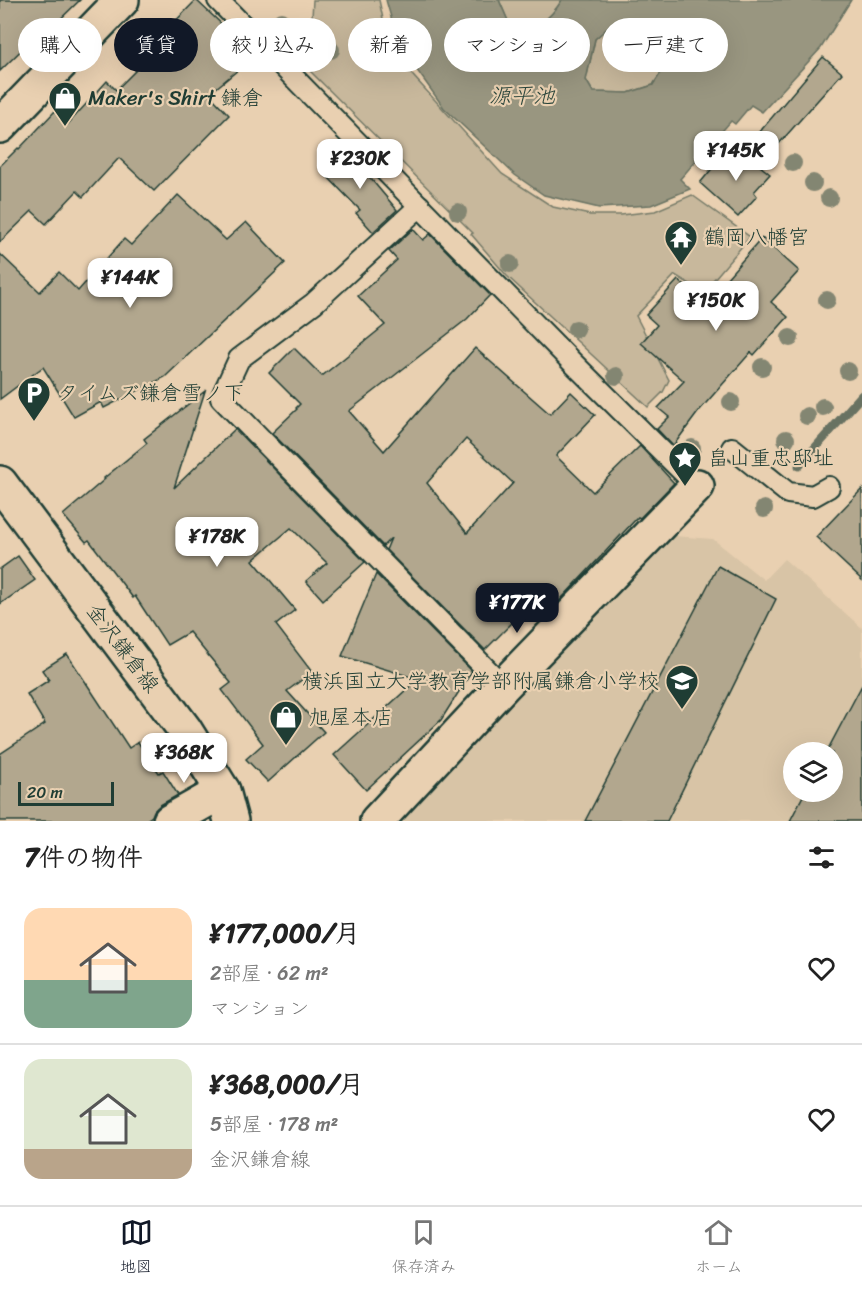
<!DOCTYPE html>
<html lang="ja">
<head>
<meta charset="utf-8">
<style>
  :root { --surface:#fff; --page:#f6f6f6; --text:#222; --muted:#767676; --line:#e0e0e0; --accent:#111827 }
  body { margin:0; font-family:Sriracha,"Klee One",sans-serif; background:var(--page); color:var(--text); height:100vh; display:flex; flex-direction:column; font-size:22px; white-space:nowrap }
  * { box-sizing:border-box; margin:0 }
  p { font-size:20px; color:var(--muted) }
  .icon { flex:none; width:33px; height:33px; fill:none; stroke:currentColor; stroke-width:2; stroke-linecap:round; stroke-linejoin:round }
  .map { position:relative; height:821px; overflow:hidden }
  .drawer { display:flex; flex-direction:column; background:var(--surface); flex:1 }
  .drawer>* { flex:none }
  .guide { position:absolute; left:18px; top:18px; width:826px; height:54px; display:flex; gap:12px }
  .fabs { position:absolute; left:783px; top:742px; display:grid; gap:12px }
  .fabs a { display:grid; place-items:center; width:60px; height:60px; border-radius:50%; background:var(--surface); box-shadow:0 6px 24px #0002; font-size:30px }
  .scale { position:absolute; left:18px; bottom:15px; width:96px; box-sizing:border-box; padding-left:6px; border:3px solid #1f3d34; border-top:0; font-size:16px; line-height:21px; white-space:nowrap; color:#1f3d34; -webkit-text-stroke:4px #e9d0b1; paint-order:stroke }
  .price { position:absolute; translate:-50% -51px; padding:0 14px; border-radius:12px; background:#fff; color:#222; font-size:20px; line-height:39px; filter:drop-shadow(0 2px 3px #0008) }
  .price::after { content:''; position:absolute; left:50%; top:36px; width:18px; height:14px; margin-left:-9px; background:inherit; clip-path:polygon(0 0,100% 0,50% 100%) }
  .price.on { background:var(--accent); color:#fff }
  ul { padding:0; list-style:none }
  li { display:flex; align-items:center; gap:18px; height:150px; padding:0 24px }
  li+li { border-top:2px solid var(--line) }
  li span { display:grid; place-items:center; flex:none; width:168px; height:120px; border-radius:18px; color:#555 }
  li>.icon { margin-inline-start:auto }
  span .icon { width:72px; height:72px; fill:#fffc; stroke-width:1 }
  li b { font-size:26px }
  h2 { display:flex; justify-content:space-between; align-items:center; height:72px; padding:0 24px; font-size:26px }
  .chip { padding:0 21px; border-radius:27px; background:var(--surface); box-shadow:0 6px 24px #0002; font-size:21px; line-height:54px }
  .chip.on { background:var(--accent); color:#fff }
  .tab-bar { display:flex; justify-content:space-around; align-items:center; height:84px; border-top:2px solid var(--line); background:var(--surface); font-size:16px; color:var(--muted) }
  .tab-bar a { display:grid; justify-items:center; gap:3px }
  .tab-bar .on { color:var(--accent) }
  .map>svg:first-child { display:block }
</style>
</head>
<body>
<div class="map">
<svg width="862" height="821" viewBox="0 0 862 821">
  <rect width="100%" height="100%" fill="#e9d0b1"/>
  <filter id="ink" filterUnits="userSpaceOnUse"><feTurbulence type="fractalNoise" baseFrequency=".0167" numOctaves="2"/><feDisplacementMap in="SourceGraphic" scale="12" xChannelSelector="R" yChannelSelector="G"/><feConvolveMatrix kernelMatrix="1 2 1 2 8 2 1 2 1" color-interpolation-filters="sRGB"/></filter>
  <g filter="url(#ink)">
    <!-- built -->
    <path fill="#d8c4a6" fill-rule="evenodd" d="M660 535 713 539 764 580 784 559 862 628V821H396ZM794 753H832V792H794Z"/>
    <!-- green -->
    <g fill="#c8b89c" stroke="#747a68" stroke-width="1.5">
      <path d="M313 0H379L387 38 405 67 502 174 553 207 590 215H621L655 211 692 195 750 237 703 292 675 275 636 316 669 380 663 392 648 407 507 276 471 234 473 233 309 70Z"/>
      <path d="M499 0H562C551 19 534 32 512 30Z"/>
      <path d="M636 23C653 29 671 38 667 60 666 68 657 78 653 85L628 93 593 92 586 80 595 39 612 24Z"/>
    </g>
    <!-- water -->
    <path fill="#999680" stroke="#687262" stroke-width="1.5" fill-rule="evenodd" d="M386 0H499L512 30C534 33 551 18 562 0H851L821 48 762 112 751 105 735 124 731 121 680 179 690 189 651 205 599 208 544 195 515 175 444 108 399 45ZM636 23C652 29 671 38 667 60 666 68 657 78 653 85L628 93 593 92 586 80 595 39 612 24Z"/>
    <g fill="none" stroke-linecap="round" stroke-linejoin="round">
      <!-- stream -->
      <path stroke="#687262" stroke-width="9" d="M799 466 862 395"/>
    </g>
    <!-- building -->
    <g fill="#b2a78e" stroke="#1f3d34" stroke-width="1.5" fill-rule="evenodd">
      <path d="M0 0H80L48 31 44 28 0 71Z"/>
      <path d="M196 0 227 29 225 30 250 60 209 94 229 115 154 191 119 158 83 197 77 191 46 224 32 211 0 242V166L18 148 19 149 55 111 68 124 107 81 116 90 169 37 164 33Z"/>
      <path d="M823 57 842 73 768 156 752 141Z"/>
      <path d="M346 148 368 171 366 173 397 210 373 232 356 213 360 210 323 172Z"/>
      <path d="M739 149 770 174 754 192 757 196 738 217 700 183 720 159 727 164Z"/>
      <path d="M178 195 226 240 246 222 285 263 165 377 104 408 101 402 74 417 43 367 0 399V254L40 292 59 272 78 291 124 239 131 245Z"/>
      <path d="M413 229 423 240 430 234 490 295 467 319 349 411 384 451 475 348 550 414 571 392 595 415 556 456 593 492 640 446 674 483 640 518 638 517 547 614 534 601 485 650 386 550 391 538 383 546 272 433 297 409 296 408 300 404 269 373 294 348 322 376 385 325 358 296 397 260 389 251ZM466 439 513 483 467 533 427 483Z"/>
      <path d="M762 238 799 271 771 302 788 317 754 355 751 352 699 411 673 446 657 429 669 417 658 408 684 381 641 343 657 325 646 315 678 280 705 303Z"/>
      <path d="M205 391 174 488 235 429 365 562 323 600 306 581 327 563 291 528 253 560 295 610 276 625 312 672 287 691 324 732 268 782 246 759 263 744 222 690 231 683 189 632 167 645 135 596 133 598 89 540 86 542 63 515 105 479 104 478 147 443 144 439Z"/>
      <path d="M862 489V580L816 537Z"/>
      <path d="M18 556 35 580 0 604V569Z"/>
      <path d="M718 566 776 599 667 821H585Z"/>
      <path d="M376 574 472 671 441 720 366 790 334 755 418 679 342 656Z"/>
      <path d="M67 654 129 748 138 742 159 773 163 771 178 795 160 805 154 811 152 816 145 821H0V754L45 724 27 694 49 680 42 670Z"/>
      <path d="M862 685V821H790L805 792H832V753H826Z"/>
    </g>
    <g fill="none" stroke-linecap="round" stroke-linejoin="round">
      <defs>
        <g id="lane">
          <path d="M218 0 572 362 697 486"/>
          <path d="M420 206 314 303 239 359 221 398 503 686"/>
          <path d="M732 448 788 493 813 496 829 487"/>
        </g>
        <g id="street">
          <path d="M170 821 223 791"/>
          <path d="M377 821 503 686 697 486"/>
        </g>
        <g id="secondary">
          <path d="M0 126 122 0"/>
          <path d="M0 483 185 730 223 791 231 821"/>
        </g>
      </defs>
      <!-- lane casing -->
      <use href="#lane" stroke="#1f3d34" stroke-width="24"/>
      <!-- street casing -->
      <use href="#street" stroke="#1f3d34" stroke-width="38"/>
      <!-- secondary casing -->
      <use href="#secondary" stroke="#1f3d34" stroke-width="38"/>
      <!-- lane -->
      <use href="#lane" stroke="#e9d0b1" stroke-width="20"/>
      <!-- street -->
      <use href="#street" stroke="#e9d0b1" stroke-width="33"/>
      <!-- secondary -->
      <use href="#secondary" stroke="#e9d0b1" stroke-width="33"/>
    </g>
    <!-- trees -->
    <g fill="#838672">
      <circle cx="281" cy="21" r="9"/>
      <circle cx="331" cy="50" r="9"/>
      <circle cx="793" cy="163" r="9"/>
      <circle cx="813" cy="183" r="9"/>
      <circle cx="829" cy="198" r="9"/>
      <circle cx="458" cy="212" r="9"/>
      <circle cx="510" cy="264" r="9"/>
      <circle cx="827" cy="300" r="9"/>
      <circle cx="576" cy="329" r="9"/>
      <circle cx="790" cy="338" r="9"/>
      <circle cx="762" cy="367" r="9"/>
      <circle cx="848" cy="371" r="9"/>
      <circle cx="616" cy="376" r="9"/>
      <circle cx="731" cy="402" r="9"/>
      <circle cx="823" cy="407" r="9"/>
      <circle cx="807" cy="416" r="9"/>
      <circle cx="786" cy="439" r="9"/>
      <circle cx="692" cy="448" r="9"/>
      <circle cx="764" cy="509" r="9"/>
    </g>
  </g>
  <!-- icons -->
  <defs>
    <symbol id="shop-pin" viewBox="-11 -11 22 30"><path d="M0 17L-7.5 6A9.5 9.5 0 1 1 7.5 6Z" fill="#1f3d34" stroke="#e9d0b1"/><path d="M-5-2.5h2.3a2.7 3.5 0 0 1 5.4 0H5L5.5 6h-11ZM-1.5-2.5h3a1.5 2.3 0 0 0-3 0Z" fill="#fff"/></symbol>
    <symbol id="temple-pin" viewBox="-11 -11 22 30"><path d="M0 17L-7.5 6A9.5 9.5 0 1 1 7.5 6Z" fill="#1f3d34" stroke="#e9d0b1"/><path d="M0-6L5-2H3V0L6.5 2.5H4V6H1.5V3h-3V6H-4V2.5H-6.5L-3 0V-2H-5Z" fill="#fff"/></symbol>
    <symbol id="parking-pin" viewBox="-11 -11 22 30"><path d="M0 17L-7.5 6A9.5 9.5 0 1 1 7.5 6Z" fill="#1f3d34" stroke="#e9d0b1"/><path d="M-3.5-5.5H1a3.5 3.5 0 0 1 0 7H-1V5.5H-3.5ZM-1-3.4V-.6H.8a1.4 1.4 0 0 0 0-2.8Z" fill="#fff"/></symbol>
    <symbol id="sight-pin" viewBox="-11 -11 22 30"><path d="M0 17L-7.5 6A9.5 9.5 0 1 1 7.5 6Z" fill="#1f3d34" stroke="#e9d0b1"/><path d="M0-6L1.8-2.2L6-1.7L2.9 1.2L3.7 5.4L0 3.3L-3.7 5.4L-2.9 1.2L-6-1.7L-1.8-2.2Z" fill="#fff"/></symbol>
    <symbol id="school-pin" viewBox="-11 -11 22 30"><path d="M0 17L-7.5 6A9.5 9.5 0 1 1 7.5 6Z" fill="#1f3d34" stroke="#e9d0b1"/><path d="M0-5L7-2L0 1L-7-2ZM-4 1L0 2.5L4 1V4Q0 6-4 4Z" fill="#fff"/></symbol>
  </defs>
  <g fill-rule="evenodd">
    <use href="#shop-pin" x="46" y="79" width="38" height="52"/>
    <use href="#temple-pin" x="662" y="218" width="38" height="52"/>
    <use href="#parking-pin" x="15" y="374" width="38" height="52"/>
    <use href="#sight-pin" x="666" y="439" width="38" height="52"/>
    <use href="#school-pin" x="663" y="662" width="38" height="52"/>
    <use href="#shop-pin" x="267" y="698" width="38" height="52"/>
  </g>
  <g text-anchor="middle" stroke-width="4.5" stroke-linejoin="round" paint-order="stroke">
    <!-- poi labels -->
    <g font-size="21" fill="#1f3d34" stroke="#e9d0b1" text-anchor="start">
      <text x="88" y="105">Maker's Shirt 鎌倉</text>
      <text x="704" y="244">鶴岡八幡宮</text>
      <text x="57" y="400">タイムズ鎌倉雪ノ下</text>
      <text x="708" y="465">畠山重忠邸址</text>
      <text x="659" y="688" text-anchor="end">横浜国立大学教育学部附属鎌倉小学校</text>
      <text x="309" y="724">旭屋本店</text>
    </g>
    <!-- street labels -->
    <g font-size="21" fill="#1f3d34" stroke="#e9d0b1">
      <text transform="translate(123 648) rotate(53)" y="7">金沢鎌倉線</text>
    </g>
    <!-- water labels -->
    <g font-size="22" font-style="italic" fill="#2b463c" stroke="#e9d0b1">
      <text x="522" y="103">源平池</text>
    </g>
  </g>
</svg>
<div class="fabs">
<a><svg class="icon" aria-label="layers" viewBox="0 0 24 24"><path d="M12 4l9 5-9 5-9-5zM3 14l9 5 9-5"/></svg></a>
</div>
<div class="scale">20 m</div>
<b class="price" style="left:736px;top:182px">¥145K</b>
<b class="price" style="left:360px;top:190px">¥230K</b>
<b class="price" style="left:130px;top:309px">¥144K</b>
<b class="price" style="left:716px;top:332px">¥150K</b>
<b class="price" style="left:217px;top:568px">¥178K</b>
<b class="price on" style="left:517px;top:634px">¥177K</b>
<b class="price" style="left:184px;top:784px">¥368K</b>
<div class="guide">
<a class="chip">購入</a>
<a class="chip on">賃貸</a>
<a class="chip">絞り込み</a>
<a class="chip">新着</a>
<a class="chip">マンション</a>
<a class="chip">一戸建て</a>
</div>
</div>
<section class="drawer">
<h2>7件の物件<svg class="icon" aria-label="filters" viewBox="0 0 24 24"><path d="M4 7h16M4 17h16"/><circle cx="9" cy="7" r="2"/><circle cx="15" cy="17" r="2"/></svg></h2>
<ul>
<li><span style="background:linear-gradient(#ffd9b3 60%,#7fa58c 0)"><svg class="icon" aria-label="home" viewBox="0 0 24 24"><path d="M3 11l9-7 9 7M6 9v11h12V9"/></svg></span><div><b>¥177,000/月</b><p>2部屋 · 62 m²</p><p>マンション</p></div><svg class="icon" aria-label="heart" viewBox="0 0 24 24"><path d="M12 20l-8-8c-3-5 5-10 8-4 3-6 11-1 8 4z"/></svg></li>
<li><span style="background:linear-gradient(#dfe7d0 75%,#b9a48a 0)"><svg class="icon" aria-label="home" viewBox="0 0 24 24"><path d="M3 11l9-7 9 7M6 9v11h12V9"/></svg></span><div><b>¥368,000/月</b><p>5部屋 · 178 m²</p><p>金沢鎌倉線</p></div><svg class="icon" aria-label="heart" viewBox="0 0 24 24"><path d="M12 20l-8-8c-3-5 5-10 8-4 3-6 11-1 8 4z"/></svg></li>
</ul>
</section>
<nav class="tab-bar">
<a class="on"><svg class="icon" aria-label="map" viewBox="0 0 24 24"><path d="M3 6l6-2 6 2 6-2v14l-6 2-6-2-6 2zM9 4v14M15 6v14"/></svg>地図</a>
<a><svg class="icon" aria-label="saved" viewBox="0 0 24 24"><path d="M7 4h10v16l-5-4-5 4z"/></svg>保存済み</a>
<a><svg class="icon" aria-label="home" viewBox="0 0 24 24"><path d="M3 11l9-7 9 7M6 9v11h12V9"/></svg>ホーム</a>
</nav>
</body>
</html>
